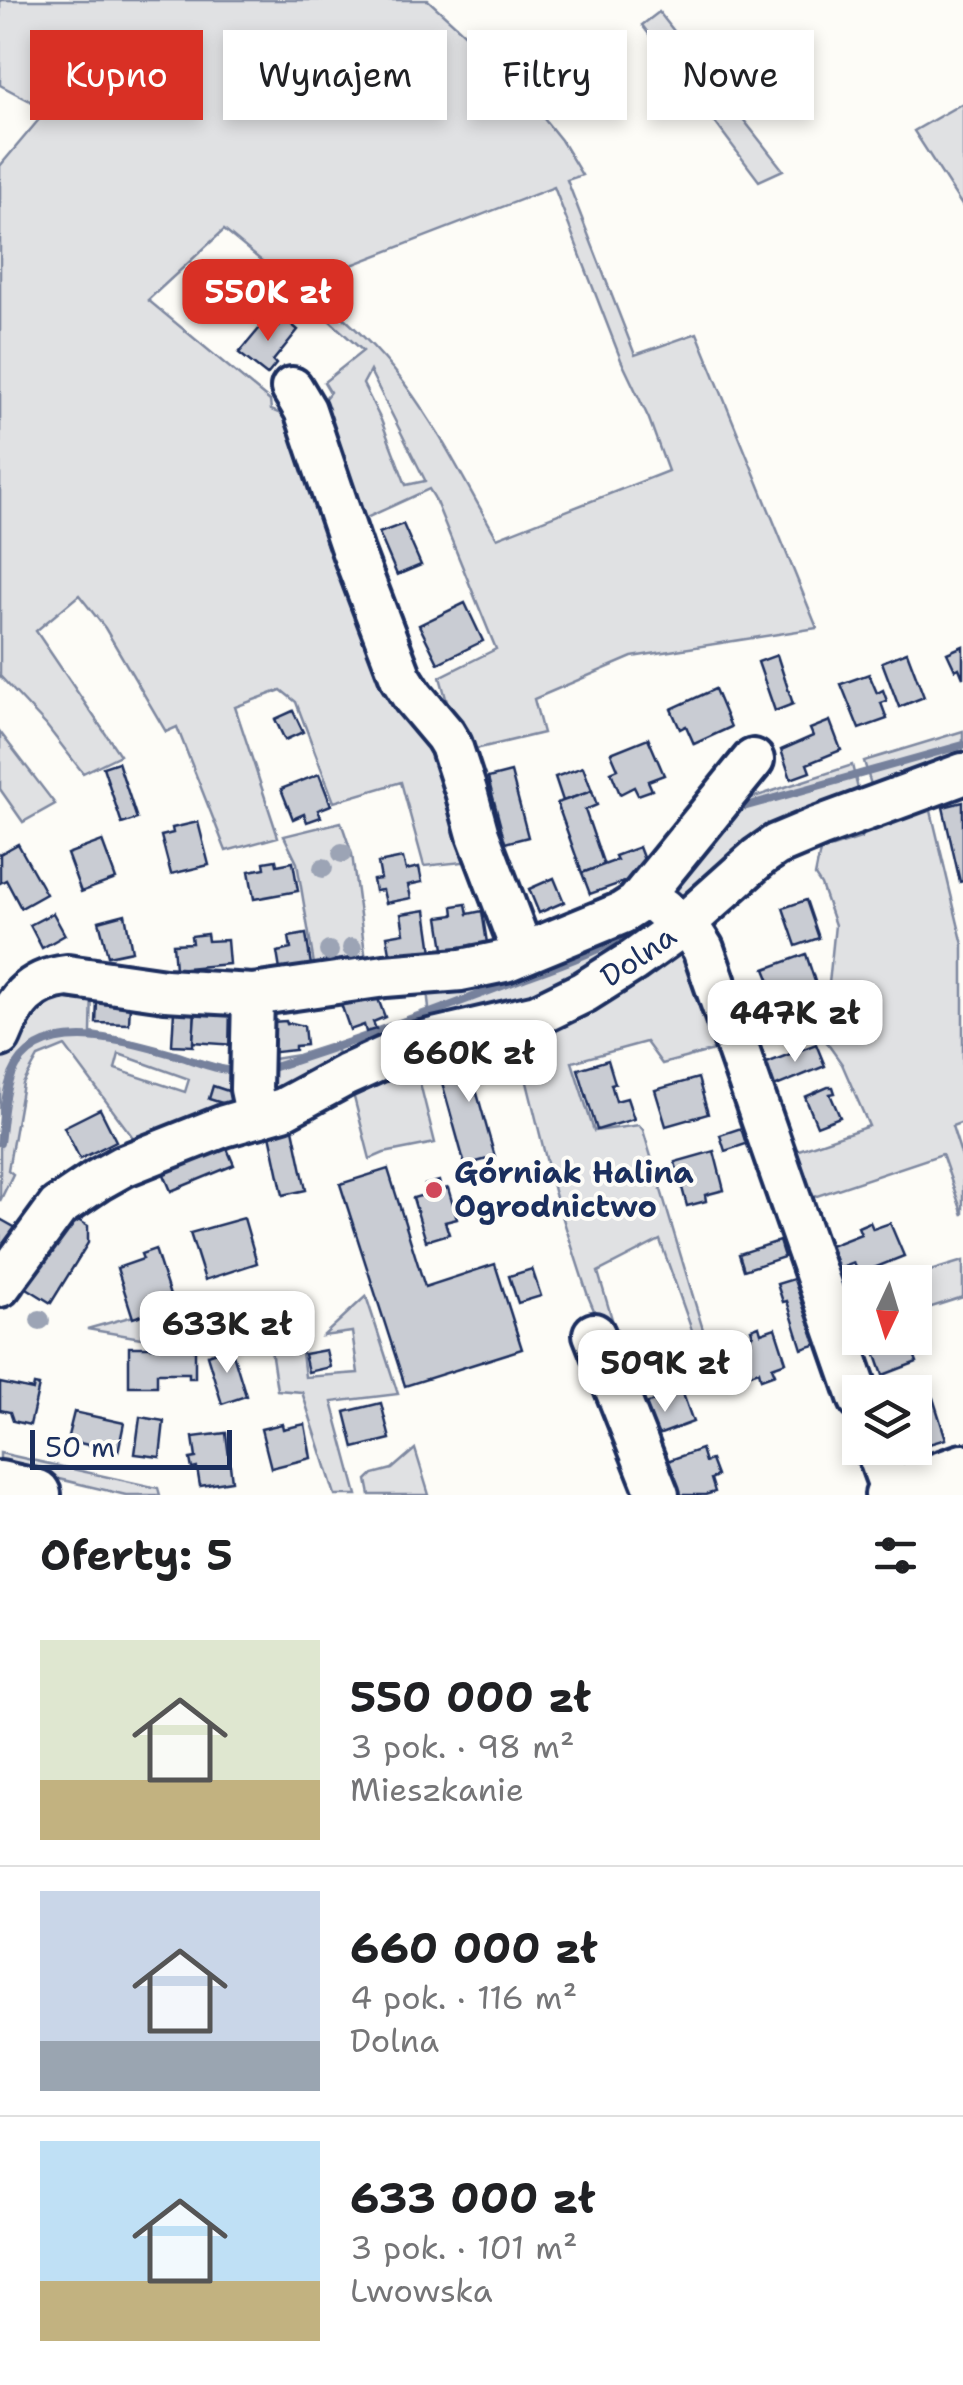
<!DOCTYPE html>
<html lang="pl">
<head>
<meta charset="utf-8">
<style>
  :root { --surface:#fff; --page:#f6f6f6; --text:#202124; --muted:#757577; --line:#e0e0e0; --accent:#d93025 }
  body { margin:0; font-family:"Shantell Sans",sans-serif; background:var(--page); color:var(--text); height:100vh; display:flex; flex-direction:column; font-size:38px; white-space:nowrap }
  * { box-sizing:border-box; margin:0 }
  p { font-size:32px; color:var(--muted) }
  .icon { flex:none; width:55px; height:55px; fill:none; stroke:currentColor; stroke-width:2; stroke-linecap:round; stroke-linejoin:round }
  .map { position:relative; height:1495px; overflow:hidden }
  .sheet { display:flex; flex-direction:column; background:var(--surface); flex:1 }
  .sheet>* { flex:none }
  .banner { position:absolute; left:30px; top:30px; width:905px; height:90px; display:flex; gap:20px }
  .needle { width:65px; rotate:184deg }
  .tools { position:absolute; left:842px; top:1265px; display:grid; gap:20px }
  .tools a { display:grid; place-items:center; width:90px; height:90px; border-radius:0px; background:var(--surface); box-shadow:0 5px 15px #0003; font-size:50px }
  .scale { position:absolute; left:30px; bottom:25px; width:202px; box-sizing:border-box; padding-left:10px; border:5px solid #1b2f5e; border-top:0; font-size:28px; line-height:35px; white-space:nowrap; color:#1b2f5e; -webkit-text-stroke:8px #fdfcf7; paint-order:stroke }
  .price { position:absolute; translate:-50% -85px; padding:0 22px; border-radius:20px; background:#fff; color:#222; font-size:32px; line-height:65px; filter:drop-shadow(0 2px 5px #0008) }
  .price::after { content:''; position:absolute; left:50%; top:60px; width:30px; height:22px; margin-left:-15px; background:inherit; clip-path:polygon(0 0,100% 0,50% 100%) }
  .price.on { background:var(--accent); color:#fff }
  ul { padding:0; list-style:none }
  li { display:flex; align-items:center; gap:30px; height:250px; padding:0 40px }
  li+li { border-top:2px solid var(--line) }
  li span { display:grid; place-items:center; flex:none; width:280px; height:200px; border-radius:0px; color:#555 }
  li>.icon { margin-inline-start:auto }
  span .icon { width:120px; height:120px; fill:#fffc; stroke-width:1 }
  li b { font-size:42px }
  h2 { display:flex; justify-content:space-between; align-items:center; height:120px; padding:0 40px; font-size:42px }
  .tag { padding:0 35px; border-radius:0px; background:var(--surface); box-shadow:0 5px 15px #0003; font-size:35px; line-height:90px }
  .tag.on { background:var(--accent); color:#fff }
  .map>svg:first-child { display:block }
</style>
</head>
<body>
<div class="map">
<svg width="963" height="1495" viewBox="0 0 963 1495">
  <rect width="100%" height="100%" fill="#fdfcf7"/>
  <filter id="ink" filterUnits="userSpaceOnUse"><feTurbulence type="fractalNoise" baseFrequency=".01" numOctaves="2"/><feDisplacementMap in="SourceGraphic" scale="20" xChannelSelector="R" yChannelSelector="G"/><feConvolveMatrix kernelMatrix="1 2 1 2 8 2 1 2 1" color-interpolation-filters="sRGB"/></filter>
  <g filter="url(#ink)">
    <!-- green -->
    <g fill="#e0e1e3" stroke="#7e88a0" stroke-width="2.5" fill-rule="evenodd">
      <path d="M0 0H428L504 69 561 140 582 175 567 180 635 355 697 333 817 628 632 657 534 699 543 733 467 751 478 812 440 677 496 649 434 497 429 489 349 526 317 408 330 392 324 382 363 351 285 280 224 230 148 300 270 401 271 410 295 420 409 701 483 860 424 866 401 782 334 802 296 702 281 690 235 707 278 837 226 851 177 727 166 732 105 628 79 595 36 631 120 755 83 773 46 725 0 676V166L47 110 0 85ZM554 187 621 360 649 419 668 471 497 538C467 486 440 431 404 383 376 345 340 314 305 283ZM370 371 425 480V481L406 485 381 420 363 384Z"/>
      <path d="M659 12 783 170 759 181 642 25Z"/>
      <path d="M963 103V207L914 131Z"/>
      <path d="M963 731V766L872 788 864 761Z"/>
      <path d="M0 732 55 804 23 822 0 789Z"/>
      <path d="M852 765 858 789 857 796 688 911 664 888 733 804Z"/>
      <path d="M927 794 963 945V1122L952 1126 963 1160V1215L942 1154 802 1201 784 1155 869 1126 842 1064 827 1043 826 1013 835 925 821 885 815 876 820 851 861 838 854 818Z"/>
      <path d="M341 822 352 854 367 968 316 976 297 863 284 836Z"/>
      <path d="M638 910 660 925 593 982 380 1049 375 1029 429 1009 426 979Z"/>
      <path d="M680 943 729 1046 662 1064 646 1042 572 1062 594 1131 639 1125 643 1130 710 1353 701 1356 660 1240 598 1272 626 1366 639 1375 623 1380 588 1296 554 1191 515 1034Z"/>
      <path d="M92 986 91 1033 121 1038 224 1067H245L244 1096 213 1086 209 1099 232 1106 140 1147 65 1046 38 1057 23 1084 8 1170 13 1174 0 1201V1059L15 1020 29 1002ZM119 1054 189 1079 185 1092 115 1069Z"/>
      <path d="M335 1043 341 1065 272 1104 261 1061 298 1055Z"/>
      <path d="M406 1060 418 1075 435 1143 384 1153 370 1159 351 1086 341 1090 312 1120 271 1123Z"/>
      <path d="M963 1261V1297L919 1311 915 1301V1282H894Z"/>
      <path d="M366 1296 398 1394 332 1402 357 1495H335L302 1392 277 1390 269 1336 300 1337 305 1377 358 1373 352 1332 323 1336Z"/>
      <path d="M183 1302 195 1347 87 1329Z"/>
      <path d="M415 1449 429 1495H370L367 1480 373 1474 392 1469Z"/>
      <path d="M0 1453 158 1488 160 1495H126L0 1465Z"/>
    </g>
    <g fill="none" stroke-linecap="round" stroke-linejoin="round">
      <!-- stream -->
      <g stroke="#76819c" stroke-width="8">
        <path d="M732 814 736 809 963 745"/>
        <path d="M262 1071C349 1044 434 1012 518 980 551 968 621 945 643 920"/>
        <path d="M0 1143C3 1120 4 1096 12 1075 37 1015 125 1041 172 1054 194 1060 215 1071 239 1071"/>
      </g>
    </g>
    <!-- building -->
    <g fill="#c9ccd3" stroke="#1b2f5e" stroke-width="2.5">
      <path d="M269 317 279 326 285 319 298 330 273 361 276 364 267 375 239 353Z"/>
      <path d="M403 524 421 565 397 575 379 533Z"/>
      <path d="M465 603 483 641 438 663 419 625Z"/>
      <path d="M963 646V678L959 668 955 670 947 653Z"/>
      <path d="M907 652 924 697 899 707 882 662Z"/>
      <path d="M777 655 793 704 775 711 758 662Z"/>
      <path d="M869 674 877 693 883 690 887 701 881 703 887 719 859 729 841 684Z"/>
      <path d="M715 689 731 727 694 744 686 726 680 729 671 709Z"/>
      <path d="M293 711 303 732 285 740 275 719Z"/>
      <path d="M830 721 841 750 807 764 810 772 791 779 781 750 813 736 810 729Z"/>
      <path d="M648 738 664 775 648 781 652 790 638 795 634 787 620 794 611 772 618 769 611 753Z"/>
      <path d="M118 762 137 819 122 824 103 767Z"/>
      <path d="M583 767 592 791 563 801 555 777Z"/>
      <path d="M511 772 528 837 505 843 488 778Z"/>
      <path d="M319 774 331 805 318 810 321 817 307 822 304 814 293 819 281 789Z"/>
      <path d="M592 791 597 805 585 810 604 865 582 873 557 803Z"/>
      <path d="M963 802V881L960 882 943 807Z"/>
      <path d="M198 822 209 865 171 874 161 836 173 833 172 828Z"/>
      <path d="M102 841 116 879 81 892 67 854Z"/>
      <path d="M18 844 46 894 21 908 6 880 0 883V854Z"/>
      <path d="M639 847 649 873 590 894 582 873 617 860 615 856Z"/>
      <path d="M403 858 406 870 419 867 422 882 408 885 411 898 386 903 383 890 375 891 373 880 381 879 378 863Z"/>
      <path d="M276 860 277 865 293 862 298 891 254 899 249 871 265 868 264 862Z"/>
      <path d="M554 878 564 902 539 913 529 889Z"/>
      <path d="M806 900 819 938 796 946 783 908Z"/>
      <path d="M466 904 468 914 482 911 487 943 471 945 472 952 462 953V947L444 949 439 917 454 915 453 906Z"/>
      <path d="M426 910 432 952 391 958 387 936 404 933 401 914Z"/>
      <path d="M53 913 65 935 42 948 30 925Z"/>
      <path d="M125 914 132 951 108 956 99 921Z"/>
      <path d="M207 934 208 941 227 940 229 964 175 969 173 944 192 943 191 936Z"/>
      <path d="M306 934 311 965 280 970 277 952 291 949 289 937Z"/>
      <path d="M806 954 824 1009 790 1021 778 987 773 989 765 969Z"/>
      <path d="M375 991 385 1017 373 1022 376 1029 366 1032 364 1025 350 1030 341 1004Z"/>
      <path d="M97 1002 130 1003 129 1024 96 1023Z"/>
      <path d="M174 1011 195 1013 193 1046 172 1045Z"/>
      <path d="M195 1013 236 1015 235 1045 193 1042Z"/>
      <path d="M286 1021 287 1024 292 1023 304 1026 306 1045 295 1046V1050L267 1053 264 1032 273 1031 271 1022Z"/>
      <path d="M816 1044 825 1066 774 1087 764 1064Z"/>
      <path d="M491 1053 498 1079 475 1086 495 1157 465 1165 438 1068Z"/>
      <path d="M608 1060 615 1083 611 1084 616 1101 627 1098 634 1119 597 1130 578 1069Z"/>
      <path d="M698 1078 708 1114 666 1126 655 1090Z"/>
      <path d="M213 1086 237 1094 232 1106 209 1099Z"/>
      <path d="M828 1087H833L835 1093 830 1094 840 1117 817 1126 805 1097Z"/>
      <path d="M100 1109 116 1141 80 1159 64 1127Z"/>
      <path d="M292 1124 306 1190 283 1195 269 1130Z"/>
      <path d="M741 1128 746 1144 725 1151 720 1135Z"/>
      <path d="M223 1139 234 1165 171 1191 160 1165Z"/>
      <path d="M714 1151 724 1190 705 1195 706 1201 687 1206 675 1162Z"/>
      <path d="M388 1169 425 1287 495 1264 522 1349 405 1386 340 1184Z"/>
      <path d="M439 1181 441 1190 448 1188 457 1219 445 1222 449 1234 426 1241 413 1198 427 1194 425 1185Z"/>
      <path d="M73 1217 88 1226V1243L51 1303 22 1285Z"/>
      <path d="M244 1218 257 1263 205 1280 190 1233Z"/>
      <path d="M0 1219 16 1228 1 1256H0Z"/>
      <path d="M870 1222 873 1229 890 1223 904 1256 859 1274 854 1263 839 1269 830 1246 861 1234 858 1227Z"/>
      <path d="M779 1241 784 1257 744 1270 739 1254Z"/>
      <path d="M155 1249 173 1305 133 1318 117 1268 143 1259 141 1254Z"/>
      <path d="M532 1269 541 1296 518 1303 509 1276Z"/>
      <path d="M800 1277 821 1343 802 1349 787 1301 783 1302 777 1284Z"/>
      <path d="M759 1326 761 1333 775 1328 786 1362 772 1367 775 1374 761 1379 759 1371 745 1376 733 1342 753 1335 751 1329Z"/>
      <path d="M870 1338H908L917 1362 883 1375Z"/>
      <path d="M129 1347H195V1378H189V1373H157V1386H129Z"/>
      <path d="M231 1347 246 1396 222 1404 207 1355Z"/>
      <path d="M326 1350 330 1367 308 1372 304 1354Z"/>
      <path d="M0 1383 33 1390 34 1385 39 1386 30 1425 13 1421 10 1412 0 1410Z"/>
      <path d="M682 1391 693 1422 647 1439 637 1407Z"/>
      <path d="M933 1398 946 1439 912 1449 911 1448H915V1404Z"/>
      <path d="M381 1403 390 1439 354 1448 345 1412Z"/>
      <path d="M74 1412 124 1423 118 1452 67 1440Z"/>
      <path d="M140 1417 164 1421 160 1457 135 1454Z"/>
      <path d="M282 1424 283 1429 305 1424 311 1458 271 1468 261 1429Z"/>
      <path d="M226 1433 232 1481 200 1486 197 1468 192 1469 190 1459 196 1458 193 1437Z"/>
      <path d="M701 1449 705 1462 711 1460 717 1476 711 1479 715 1492 705 1495H679L667 1461Z"/>
    </g>
    <g fill="none" stroke-linecap="round" stroke-linejoin="round">
      <defs>
        <g id="minor">
          <path d="M292 388 305 410 353 552 401 678 413 697 445 735 451 745 466 791 478 835 523 953"/>
          <path d="M662 908 694 935 703 949 860 1400"/>
          <path d="M253 995 251 1089 257 1117"/>
          <path d="M0 1036C13 1003 29 980 67 976L165 990 253 995 385 976 461 970 486 965 505 961 622 913 636 904 753 760"/>
          <path id="s1" d="M0 1286 58 1207 98 1180 123 1166 224 1126 283 1109 346 1075 417 1043 537 1015 584 992 633 961 683 925 759 857 776 845 819 827 963 774"/>
          <path d="M594 1334 658 1495"/>
          <path d="M876 1448 893 1495"/>
        </g>
        <g id="major">
          <path d="M0 1487 35 1495"/>
          <path d="M891 1495 963 1470"/>
        </g>
      </defs>
      <!-- minor casing -->
      <use href="#minor" stroke="#1b2f5e" stroke-width="48"/>
      <!-- major casing -->
      <use href="#major" stroke="#1b2f5e" stroke-width="58"/>
      <!-- minor -->
      <use href="#minor" stroke="#fdfcf7" stroke-width="40"/>
      <!-- major -->
      <use href="#major" stroke="#fdfcf7" stroke-width="50"/>
    </g>
    <!-- trees -->
    <g fill="#9ca4b5">
      <circle cx="342" cy="853" r="10"/>
      <circle cx="323" cy="868" r="10"/>
      <circle cx="352" cy="948" r="10"/>
      <circle cx="329" cy="951" r="10"/>
      <circle cx="40" cy="1320" r="10"/>
    </g>
  </g>
  <!-- markers -->
  <circle fill="#d1495b" stroke="#fdfcf7" stroke-width="4" cx="434" cy="1190" r="10"/>
  <g text-anchor="middle" stroke-width="8" stroke-linejoin="round" paint-order="stroke">
    <!-- street labels -->
    <g font-size="30" fill="#1b2f5e" stroke="#fdfcf7">
      <text dy="10" stroke="none"><textPath href="#s1" startOffset="735">Dolna</textPath></text>
    </g>
    <!-- poi labels -->
    <g font-size="30" font-weight="bold" fill="#1b2f5e" stroke="#fdfcf7" text-anchor="start">
      <text x="454" y="1183">Górniak Halina<tspan x="454" dy="34">Ogrodnictwo</tspan></text>
    </g>
  </g>
</svg>
<div class="tools">
<a><svg class="needle" viewBox="-14 -14 28 28"><path d="M0-13l5 13h-10z" fill="#e53935"/><path d="M0 13l5-13h-10z" fill="#757577"/></svg></a>
<a><svg class="icon" aria-label="layers" viewBox="0 0 24 24"><path d="M12 4l9 5-9 5-9-5zM3 14l9 5 9-5"/></svg></a>
</div>
<div class="scale">50 m</div>
<b class="price on" style="left:268px;top:344px">550K zł</b>
<b class="price" style="left:795px;top:1065px">447K zł</b>
<b class="price" style="left:469px;top:1105px">660K zł</b>
<b class="price" style="left:227px;top:1376px">633K zł</b>
<b class="price" style="left:665px;top:1415px">509K zł</b>
<div class="banner">
<a class="tag on">Kupno</a>
<a class="tag">Wynajem</a>
<a class="tag">Filtry</a>
<a class="tag">Nowe</a>
</div>
</div>
<section class="sheet">
<h2>Oferty: 5<svg class="icon" aria-label="filters" viewBox="0 0 24 24"><path d="M4 7h16M4 17h16"/><circle cx="9" cy="7" r="2"/><circle cx="15" cy="17" r="2"/></svg></h2>
<ul>
<li><span style="background:linear-gradient(#dfe7d0 70%,#c2b280 0)"><svg class="icon" aria-label="home" viewBox="0 0 24 24"><path d="M3 11l9-7 9 7M6 9v11h12V9"/></svg></span><div><b>550 000 zł</b><p>3 pok. · 98 m²</p><p>Mieszkanie</p></div></li>
<li><span style="background:linear-gradient(#c9d6e8 75%,#9aa5b1 0)"><svg class="icon" aria-label="home" viewBox="0 0 24 24"><path d="M3 11l9-7 9 7M6 9v11h12V9"/></svg></span><div><b>660 000 zł</b><p>4 pok. · 116 m²</p><p>Dolna</p></div></li>
<li><span style="background:linear-gradient(#bfe0f5 70%,#c2b280 0)"><svg class="icon" aria-label="home" viewBox="0 0 24 24"><path d="M3 11l9-7 9 7M6 9v11h12V9"/></svg></span><div><b>633 000 zł</b><p>3 pok. · 101 m²</p><p>Lwowska</p></div></li>
</ul>
</section>
</body>
</html>
